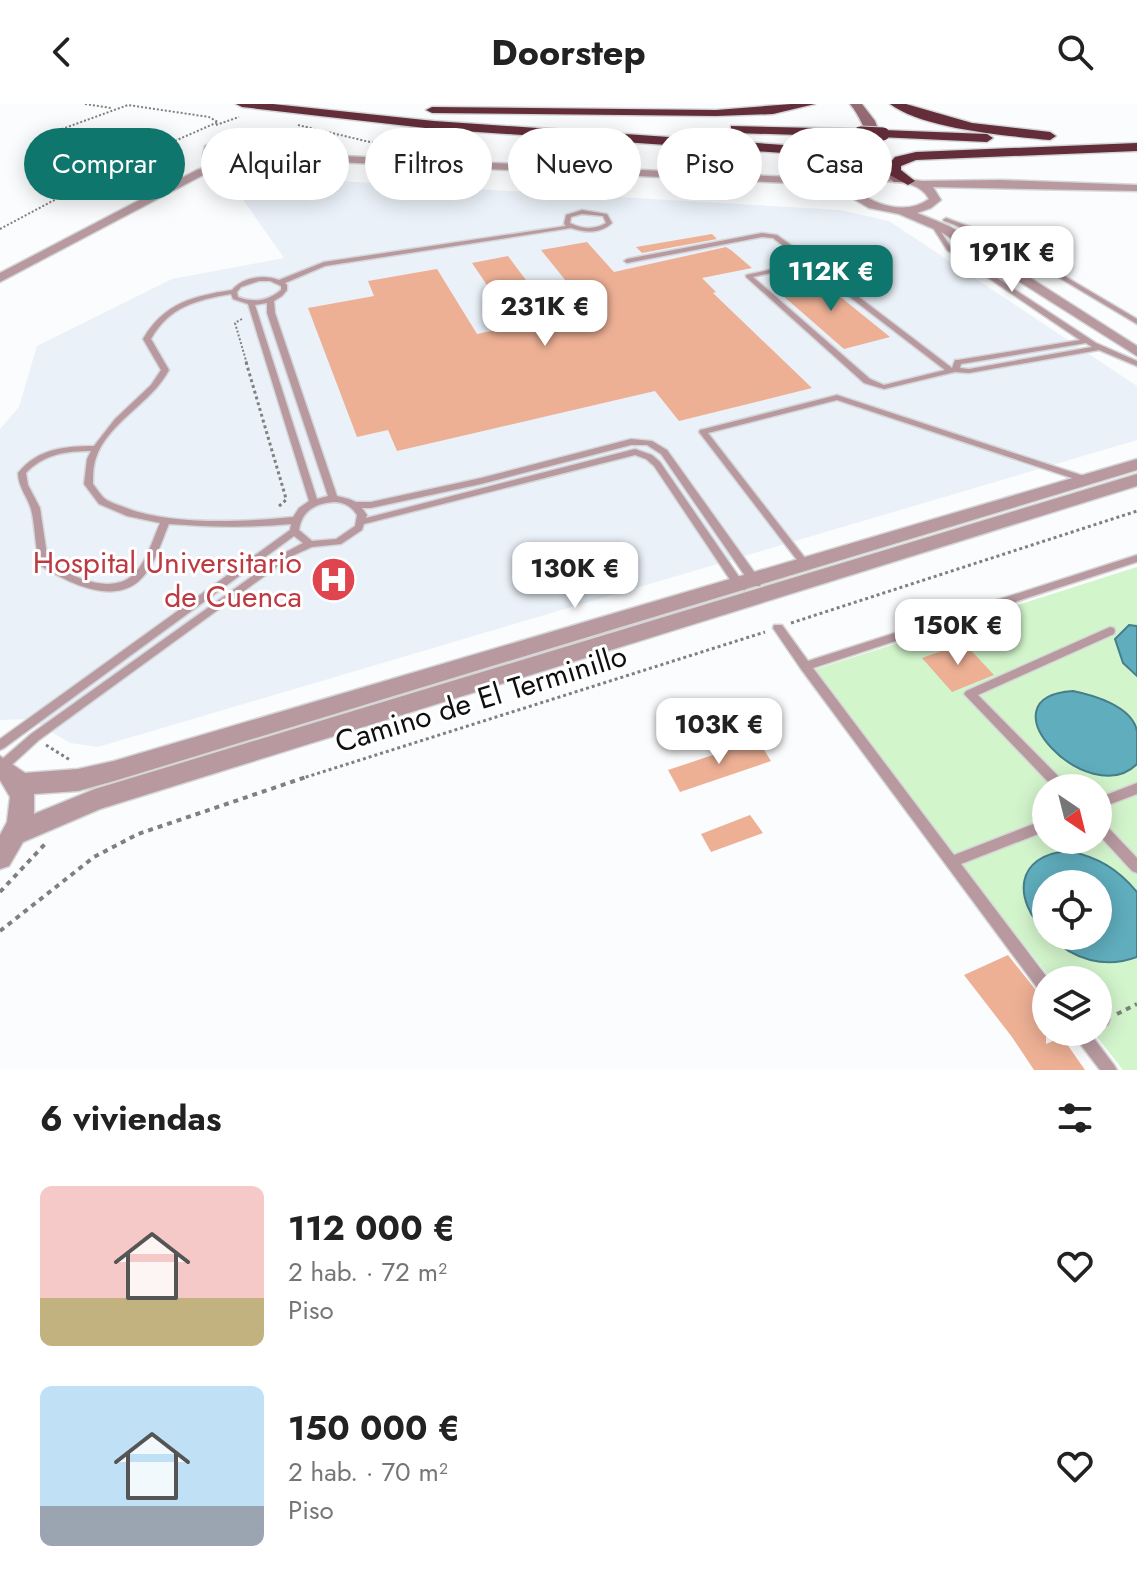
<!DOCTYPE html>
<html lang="es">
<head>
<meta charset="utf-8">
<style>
  :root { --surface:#fff; --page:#f2f2f2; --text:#222; --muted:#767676; --accent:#0f766e }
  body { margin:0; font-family:Jost,sans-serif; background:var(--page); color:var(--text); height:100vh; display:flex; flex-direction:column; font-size:30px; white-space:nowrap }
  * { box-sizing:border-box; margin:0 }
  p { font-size:26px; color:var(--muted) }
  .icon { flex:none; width:44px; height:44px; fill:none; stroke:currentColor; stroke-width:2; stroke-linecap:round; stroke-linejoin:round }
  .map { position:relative; height:966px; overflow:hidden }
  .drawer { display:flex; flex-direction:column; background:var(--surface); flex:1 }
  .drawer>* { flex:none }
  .top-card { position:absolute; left:24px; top:24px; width:1090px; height:72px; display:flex; gap:16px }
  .needle { width:52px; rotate:145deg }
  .buttons { position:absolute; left:1032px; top:670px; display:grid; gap:16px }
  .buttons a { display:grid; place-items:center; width:80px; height:80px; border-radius:50%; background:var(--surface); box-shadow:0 4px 20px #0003; font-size:40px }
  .price { position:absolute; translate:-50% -68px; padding:0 18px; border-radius:16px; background:#fff; color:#222; font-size:26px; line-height:52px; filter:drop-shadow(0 2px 4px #0008) }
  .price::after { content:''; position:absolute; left:50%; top:48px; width:24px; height:18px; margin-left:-12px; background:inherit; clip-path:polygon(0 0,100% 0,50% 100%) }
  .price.on { background:var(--accent); color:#fff }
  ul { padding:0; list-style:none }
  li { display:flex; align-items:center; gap:24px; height:200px; padding:0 40px }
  li span { display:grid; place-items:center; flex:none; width:224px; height:160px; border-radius:12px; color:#555 }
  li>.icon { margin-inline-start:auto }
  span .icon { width:96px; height:96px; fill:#fffc; stroke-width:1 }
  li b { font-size:34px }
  h2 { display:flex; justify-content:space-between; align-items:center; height:96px; padding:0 40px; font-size:34px }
  .chip { padding:0 28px; border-radius:36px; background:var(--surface); box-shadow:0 4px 20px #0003; font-size:28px; line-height:72px }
  .chip.on { background:var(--accent); color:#fff }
  header { display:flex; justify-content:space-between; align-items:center; height:104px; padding:0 40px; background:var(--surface); font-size:36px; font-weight:700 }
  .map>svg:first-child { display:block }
</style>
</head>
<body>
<header><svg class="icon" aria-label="back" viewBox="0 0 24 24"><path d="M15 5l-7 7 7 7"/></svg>Doorstep<svg class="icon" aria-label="search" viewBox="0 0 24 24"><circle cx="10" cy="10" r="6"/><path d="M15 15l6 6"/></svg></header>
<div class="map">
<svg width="1137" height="966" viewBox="0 0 1137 966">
  <rect width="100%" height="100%" fill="#fbfcfd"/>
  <!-- built -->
  <path fill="#eaf1f8" d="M304 75 840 106 889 117 1137 282V336L98 643 70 639 30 615 0 616V325L19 303 37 242 172 175 284 154 242 94Z"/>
  <!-- green -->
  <path fill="#d3f5cc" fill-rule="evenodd" d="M1137 463V966H1123L1093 928H1098V876H1052L807 568ZM1046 684H1098V736H1046ZM1046 780H1098V832H1046Z"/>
  <!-- water -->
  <g fill="#5fadbd" stroke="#477e89" stroke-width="2">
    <path d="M1129 521 1137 522V572L1123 559 1115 535Z"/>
    <path d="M1073 587C1093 591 1132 602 1137 627 1137 637 1137 650 1137 660 1089 708 978 593 1073 587Z"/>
    <path d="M1068 747C1098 753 1118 765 1137 788V853C1105 865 1074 856 1049 832H1098V780H1046V829C1012 795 1015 751 1068 747Z"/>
  </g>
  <!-- building -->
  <g fill="#edb095">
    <path d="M712 130 717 135 642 149 636 143Z"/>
    <path d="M587 138 614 168 726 143 731 146 752 164 702 174 716 188 713 189 812 284 679 317 655 287 397 347 388 326 357 333 308 204 374 192 368 177 437 165 477 230 515 222 472 159 508 152 555 215 591 208 541 146Z"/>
    <path d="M817 174 890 233 844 245 773 183Z"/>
    <path d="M964 539 994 571 952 588 922 554Z"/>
    <path d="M758 636 771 657 680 688 668 666Z"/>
    <path d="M750 711 763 729 711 748 701 730Z"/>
    <path d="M1008 851 1046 899V940L1062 933 1085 966H1034L1012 933 964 871Z"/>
  </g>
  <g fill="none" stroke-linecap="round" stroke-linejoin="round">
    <defs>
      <g id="lane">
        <path d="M582 106 607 110 612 119C600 130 586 129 571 124L325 162 285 179 287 181V186L282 192 274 197 275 209 337 392 349 395 356 398H371L481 374 631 335 652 337 667 346 760 476 761 479 760 482H752L661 350 647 341H631L481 380 371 404H362L367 411 366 414 635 345 652 351 660 358 746 483 745 486H737L654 362 646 355 635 351 364 420 362 426 341 440 312 443 292 452 39 636 5 667 0 668V657L31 630 286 448 303 439 294 432 4 644 0 646V635L290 426 291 420C250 424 210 423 169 420 161 438 155 462 140 476 113 502 67 478 41 462 34 444 36 424 31 405 27 392 18 383 18 369 37 345 64 342 94 342L115 315 151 281 161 266 143 235C164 199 193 192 232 186 243 173 264 170 279 176L324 158 566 122 564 120 566 111ZM582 110 603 112 606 119C594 126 582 125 570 119L571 113ZM259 177H270L281 182V186C268 197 254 199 238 193L237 188 241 183ZM231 190 233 195 248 200 309 397 299 404 293 413C243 418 168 422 121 402 115 400 109 398 104 394 100 390 96 384 93 380 93 371 93 362 96 354 107 319 152 299 169 266L151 235C169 203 196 196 231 190ZM267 199V209L328 392 317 395 255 201ZM91 347 87 355 84 380 99 400 127 412 160 419C153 435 147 456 135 469 112 493 71 472 48 458L40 404 28 381 26 369C44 350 66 347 91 347ZM335 398C345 399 351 402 357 411L355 422 336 435 312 437 299 426C302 406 316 399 335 398Z"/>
        <path d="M946 114 1000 134 1137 215V220L996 136 944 117 943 116Z"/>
        <path d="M933 117 935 118 951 144 1096 239 1137 257V262L1099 246 969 269 955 268 884 285 864 279 746 173V171L804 158 773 134 762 133 627 159 624 157 627 155 762 129 777 131 813 157 814 159 952 264 955 256H958L1080 236 947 146 930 119ZM808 161 945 266 884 281 870 275 753 173ZM1086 239 1092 243 969 265 960 264 961 260Z"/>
        <path d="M837 291 1090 374 1091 376 1087 379 1084 378 837 296 708 329 812 463 807 466 804 465 699 328 700 326Z"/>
        <path d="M1137 451V458L813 564 954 751 1046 715V727L961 760 1049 876H1046V891L1041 889 801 565 773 524 774 521H782L808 557Z"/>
        <path d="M1110 523 1114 524 1115 527 1114 530 978 591 1066 680 1068 684H1054L964 590 966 587Z"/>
        <path d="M1137 679V690L1098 705V694Z"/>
        <path d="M1098 715 1102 717 1137 754V769L1132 767 1098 730Z"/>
        <path d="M1103 909 1108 911 1110 916 1108 921 1098 926V911Z"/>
        <path d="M1073 928H1089L1114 961 1117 966H1100L1075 933Z"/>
      </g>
      <g id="street">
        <path d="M243 29 274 32 285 43 279 49 791 73 850 86 859 75 880 71 922 77 1001 76 1137 81V87L933 83 941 96 931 104 917 109 949 122 1137 242V252L941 128 899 110 869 104 852 94 791 79 270 55 205 70 0 178V169L197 66 217 59 203 52 205 42 220 34ZM243 35 267 37 274 43C257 57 232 60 213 49L227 38ZM880 77C898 78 919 77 929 95 909 110 880 103 862 90L861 85 867 80Z"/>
        <path d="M1137 355V366L114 677 78 687 34 690V710L95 685 1137 370V382L100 705 23 738 9 762 0 765V731L7 718 10 693 0 676V652L25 669 78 665 114 657Z"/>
      </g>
      <path id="secondary" d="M850 0H862L875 17 891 59 906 75 904 78H894C870 57 870 24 850 0Z"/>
      <g id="highway">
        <path d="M236 0H273L434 17 843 45 883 59 885 69 878 78H868L866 75 871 64 841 53 434 25 242 3Z"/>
        <path d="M791 0H815L773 10 716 12 432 9 426 6 432 3 716 6Z"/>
        <path d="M890 0H906L972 19 1050 28 1056 32 1050 36C1008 32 923 25 890 0Z"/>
        <path d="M731 22 860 25 866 29 860 33 735 29 731 28Z"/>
        <path d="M883 26 987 30 993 34 987 38 879 33V27Z"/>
        <path d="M1137 39V47L916 56 901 62V66L915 77 908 81 890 71 888 61 895 53 916 48Z"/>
      </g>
    </defs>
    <!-- lane casing -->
    <use href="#lane" stroke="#d5d6d7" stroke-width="3"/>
    <!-- street casing -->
    <use href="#street" stroke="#d5d6d7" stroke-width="3"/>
    <!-- secondary casing -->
    <use href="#secondary" stroke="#d5d6d7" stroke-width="3"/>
    <!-- highway casing -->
    <use href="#highway" stroke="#d5d6d7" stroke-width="3"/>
    <!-- path-far2 -->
    <g stroke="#808081" stroke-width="2" stroke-dasharray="2 2" stroke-linecap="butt">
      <path d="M85 0 111 4"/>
      <path d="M216 21 239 13"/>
      <path d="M298 21 391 43"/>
      <path d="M0 125 120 61 218 18 209 13 128 1 40 33"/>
      <path d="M242 215 235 219 247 260"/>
    </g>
    <!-- path-far1 -->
    <g stroke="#808081" stroke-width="3" stroke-dasharray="3 3" stroke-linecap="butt">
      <path d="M246 258 285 391 286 396 277 404"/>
      <path d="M791 519 1137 407"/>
      <path d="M935 535 941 542"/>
      <path d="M46 641 70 656"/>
      <path d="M300 675 765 528"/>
    </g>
    <!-- path -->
    <g stroke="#808081" stroke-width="4" stroke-dasharray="5 5" stroke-linecap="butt">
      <path d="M0 788 45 740"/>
      <path d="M0 827 94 753 138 730 306 673"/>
      <path d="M1117 910 1137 900"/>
    </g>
    <!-- lane -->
    <use href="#lane" fill="#b7999f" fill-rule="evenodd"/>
    <!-- street -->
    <use href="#street" fill="#b7999f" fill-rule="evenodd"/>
    <!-- secondary -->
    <use href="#secondary" fill="#946a73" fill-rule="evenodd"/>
    <!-- highway -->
    <use href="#highway" fill="#632d3a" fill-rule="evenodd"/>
    <defs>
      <path id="highway-bridge" d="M860 29 883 30"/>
    </defs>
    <!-- highway-bridge casing -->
    <use href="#highway-bridge" stroke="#d5d6d7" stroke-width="15" stroke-linecap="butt"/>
    <!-- highway-bridge -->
    <use href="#highway-bridge" stroke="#632d3a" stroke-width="13"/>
  </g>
  <!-- icons -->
  <defs>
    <symbol id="hospital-disc" viewBox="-11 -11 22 22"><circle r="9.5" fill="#e0444e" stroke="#fff"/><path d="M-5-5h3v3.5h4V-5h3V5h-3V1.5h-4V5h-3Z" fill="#fff"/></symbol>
  </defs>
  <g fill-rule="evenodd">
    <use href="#hospital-disc" x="308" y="450" width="51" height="51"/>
  </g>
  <g text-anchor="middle" stroke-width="6" stroke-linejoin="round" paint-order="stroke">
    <!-- health labels -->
    <g font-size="30" fill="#be3a42" stroke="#fff" text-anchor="end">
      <text x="302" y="469">Hospital Universitario<tspan x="302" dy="34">de Cuenca</tspan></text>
    </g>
    <!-- street labels -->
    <g font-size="30" fill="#0f0f0f" stroke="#fff">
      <text transform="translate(481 595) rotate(-17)" y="10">Camino de El Terminillo</text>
    </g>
  </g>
</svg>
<div class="buttons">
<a><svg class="needle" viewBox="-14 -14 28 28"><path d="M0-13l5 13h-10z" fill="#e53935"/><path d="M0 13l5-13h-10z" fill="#767676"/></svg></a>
<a><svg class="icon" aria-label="locate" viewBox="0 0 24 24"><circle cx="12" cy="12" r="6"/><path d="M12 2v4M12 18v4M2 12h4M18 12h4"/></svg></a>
<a><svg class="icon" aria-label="layers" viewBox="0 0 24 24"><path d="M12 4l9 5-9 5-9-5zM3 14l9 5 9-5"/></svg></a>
</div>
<b class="price" style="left:1012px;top:190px">191K €</b>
<b class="price on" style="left:831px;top:209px">112K €</b>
<b class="price" style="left:545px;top:244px">231K €</b>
<b class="price" style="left:575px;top:506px">130K €</b>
<b class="price" style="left:958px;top:563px">150K €</b>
<b class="price" style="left:719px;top:662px">103K €</b>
<div class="top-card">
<a class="chip on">Comprar</a>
<a class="chip">Alquilar</a>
<a class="chip">Filtros</a>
<a class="chip">Nuevo</a>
<a class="chip">Piso</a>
<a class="chip">Casa</a>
</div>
</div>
<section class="drawer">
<h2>6 viviendas<svg class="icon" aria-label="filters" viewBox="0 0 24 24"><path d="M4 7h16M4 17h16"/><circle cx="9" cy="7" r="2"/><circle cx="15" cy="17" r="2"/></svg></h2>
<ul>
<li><span style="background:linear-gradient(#f6c9c9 70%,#c2b280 0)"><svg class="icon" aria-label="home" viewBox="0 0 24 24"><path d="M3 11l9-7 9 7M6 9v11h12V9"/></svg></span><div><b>112 000 €</b><p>2 hab. · 72 m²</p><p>Piso</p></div><svg class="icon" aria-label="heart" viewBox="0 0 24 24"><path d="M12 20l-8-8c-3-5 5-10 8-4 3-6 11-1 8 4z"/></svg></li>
<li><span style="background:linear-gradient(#bfe0f5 75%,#9aa5b1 0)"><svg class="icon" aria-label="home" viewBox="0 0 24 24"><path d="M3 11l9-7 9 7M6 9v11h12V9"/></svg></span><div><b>150 000 €</b><p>2 hab. · 70 m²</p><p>Piso</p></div><svg class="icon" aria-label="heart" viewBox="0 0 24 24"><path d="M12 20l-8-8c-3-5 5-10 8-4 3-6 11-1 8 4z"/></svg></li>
</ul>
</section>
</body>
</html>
